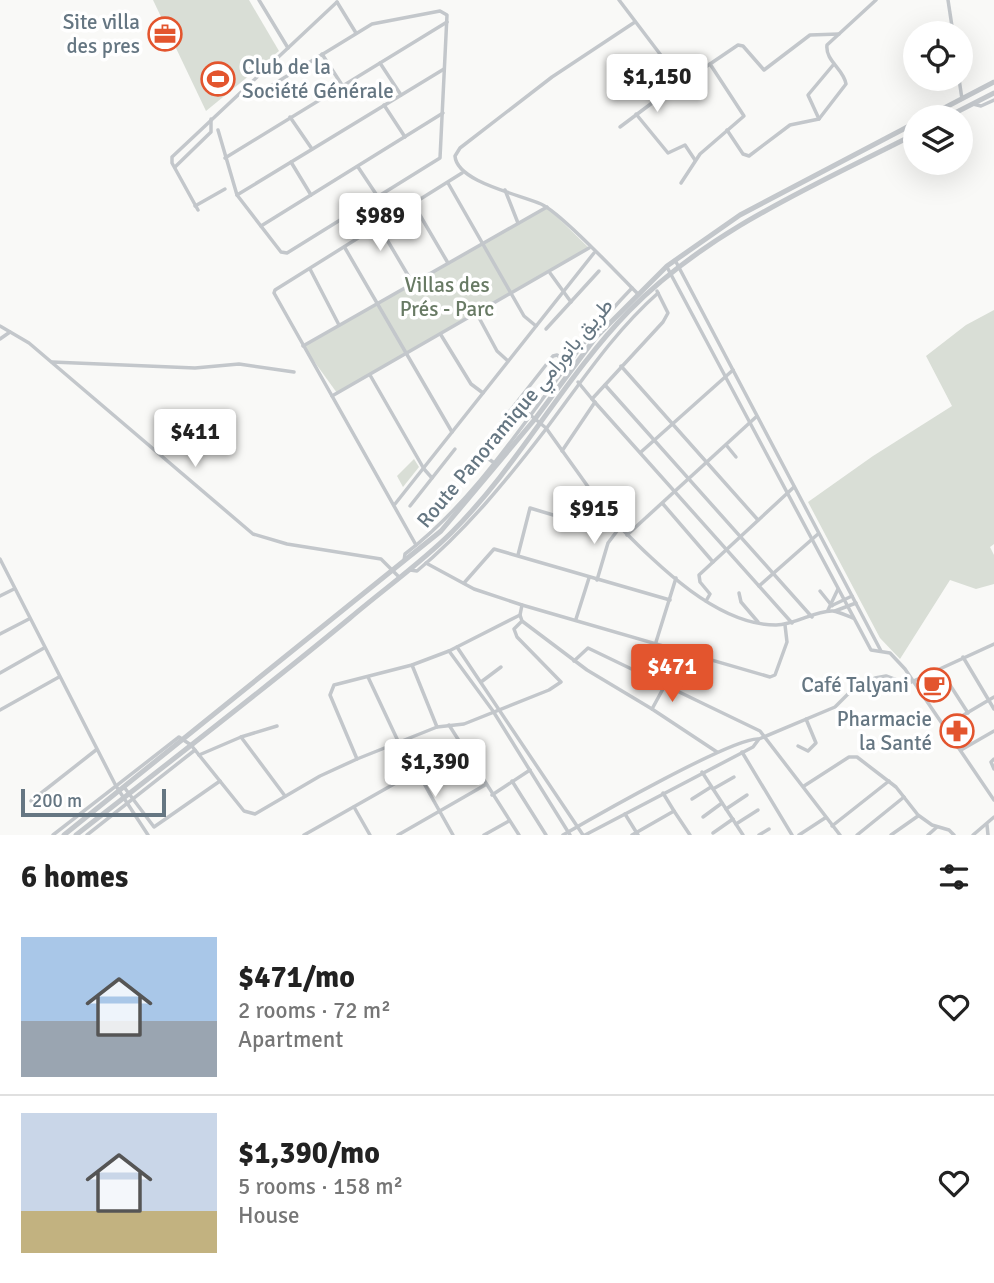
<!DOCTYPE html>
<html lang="en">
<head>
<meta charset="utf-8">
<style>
  :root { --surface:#fff; --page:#f2f2f2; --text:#222; --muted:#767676; --line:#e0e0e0; --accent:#e3552e }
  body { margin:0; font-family:Signika,Vazirmatn,sans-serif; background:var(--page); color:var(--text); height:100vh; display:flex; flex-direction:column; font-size:26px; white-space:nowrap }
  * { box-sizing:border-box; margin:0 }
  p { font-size:23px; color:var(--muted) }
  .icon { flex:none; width:38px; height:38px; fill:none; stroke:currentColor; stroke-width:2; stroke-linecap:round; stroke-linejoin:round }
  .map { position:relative; height:835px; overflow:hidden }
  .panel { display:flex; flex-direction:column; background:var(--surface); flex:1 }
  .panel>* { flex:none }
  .controls { position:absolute; left:903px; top:21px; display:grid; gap:14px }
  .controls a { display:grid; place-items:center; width:70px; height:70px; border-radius:50%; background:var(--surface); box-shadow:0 7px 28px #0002; font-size:35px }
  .scale { position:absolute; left:21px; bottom:18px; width:145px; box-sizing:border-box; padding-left:7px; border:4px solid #657682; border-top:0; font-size:19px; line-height:24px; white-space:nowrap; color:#657682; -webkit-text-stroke:5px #fff; paint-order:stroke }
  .price { position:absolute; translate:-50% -60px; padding:0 16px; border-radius:7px; background:#fff; color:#222; font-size:23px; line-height:46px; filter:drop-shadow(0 2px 4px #0008) }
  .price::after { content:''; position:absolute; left:50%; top:42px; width:21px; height:16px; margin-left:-10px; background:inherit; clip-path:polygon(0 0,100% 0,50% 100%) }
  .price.active { background:var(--accent); color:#fff }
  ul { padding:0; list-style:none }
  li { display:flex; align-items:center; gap:21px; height:175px; padding:0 21px }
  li+li { border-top:2px solid var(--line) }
  li span { display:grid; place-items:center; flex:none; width:196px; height:140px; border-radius:0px; color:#555 }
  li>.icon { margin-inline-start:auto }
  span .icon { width:84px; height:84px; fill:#fffc; stroke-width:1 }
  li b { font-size:30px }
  h2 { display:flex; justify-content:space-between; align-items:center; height:84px; padding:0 21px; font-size:30px }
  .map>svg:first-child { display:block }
</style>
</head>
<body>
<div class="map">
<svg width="994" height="835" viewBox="0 0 994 835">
  <rect width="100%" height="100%" fill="#f9f9f7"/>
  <!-- green -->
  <g fill="#d9ded6">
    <path d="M153 0H249L279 51 206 111Z"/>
    <path d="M547 207 589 248 337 393 303 346Z"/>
    <path d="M994 310V544L990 547 994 555V584L976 589 950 580 900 659 880 638 808 502 873 456 952 406 926 356 966 325Z"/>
    <path d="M414 459 419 467 403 487 397 476Z"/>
  </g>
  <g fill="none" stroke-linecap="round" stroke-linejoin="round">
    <!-- minor -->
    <g stroke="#c3c7cb" stroke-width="3.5">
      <path d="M259 0 288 48"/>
      <path d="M619 0 682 83 738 45 743 46 764 70 810 35 839 34"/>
      <path d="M948 0 953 33"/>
      <path d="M337 2 356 33"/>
      <path d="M635 22 552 77 460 148 455 156C457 182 518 194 541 204 560 212 619 275 637 293"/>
      <path d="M322 54 342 85"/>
      <path d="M380 63 401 95"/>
      <path d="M959 79 962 99"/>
      <path d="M973 104 981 106 994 100"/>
      <path d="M384 105 405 137"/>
      <path d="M636 114 668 153 685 145 695 160"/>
      <path d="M290 117 312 149"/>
      <path d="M819 119 808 95 834 64"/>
      <path d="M620 127 680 82"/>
      <path d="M218 130 237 195 281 252 287 253 440 158 447 15 440 11 372 24 256 95"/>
      <path d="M727 130 743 154 749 156 790 125 819 119 846 84C844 69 825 61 827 45L876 0"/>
      <path d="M225 158 447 22"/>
      <path d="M291 162 311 195"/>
      <path d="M175 167 211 132V119"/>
      <path d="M358 167 378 197"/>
      <path d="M448 183 524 316 536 326"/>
      <path d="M681 183 700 154 744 116 710 64"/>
      <path d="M505 190 518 223"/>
      <path d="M237 195 444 69"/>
      <path d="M414 205 448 263"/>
      <path d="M195 206 225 189"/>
      <path d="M198 210 172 163V157L337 2"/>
      <path d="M370 211 412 282"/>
      <path d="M261 226 443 113"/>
      <path d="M345 248 452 432"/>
      <path d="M675 260 881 651"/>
      <path d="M667 267 871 650 890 653 905 669 994 800"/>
      <path d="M310 269 339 325"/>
      <path d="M550 273 571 302"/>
      <path d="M477 314 497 351 508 361"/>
      <path d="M0 326 29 343 253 534 287 544 381 559 399 577"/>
      <path d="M546 329 599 271"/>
      <path d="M441 335 471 384 483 393"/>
      <path d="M0 339 10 332"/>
      <path d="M303 346 547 207"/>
      <path d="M52 362 195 368 239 364 294 372"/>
      <path d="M621 366 758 520"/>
      <path d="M370 375 424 469 432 478"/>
      <path d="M578 382 592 399 663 322 668 313 657 291"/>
      <path d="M605 385 812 617"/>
      <path d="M332 396 589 248"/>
      <path d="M592 399 792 623"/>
      <path d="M517 404 546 428 609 516"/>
      <path d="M727 446 736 457"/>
      <path d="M562 451 595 402"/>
      <path d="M641 452 733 370"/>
      <path d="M493 462 481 454V448L553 356 557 355 567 362"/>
      <path d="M395 504 594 253"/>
      <path d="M663 504 713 562"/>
      <path d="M410 506 455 449"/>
      <path d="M627 535 756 417"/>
      <path d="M416 545 274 293 275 290 462 173"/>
      <path d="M518 555 530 508 590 526 598 525 609 516C651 558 713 625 776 625 796 625 815 610 833 611 840 612 847 616 853 618"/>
      <path d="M0 559 116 786 148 835"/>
      <path d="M404 561 405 554C498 483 551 371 632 288"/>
      <path d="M426 563 474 589 522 605 770 677 775 675 787 642 785 625"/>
      <path d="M410 570 417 571C466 530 507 480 546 429 582 381 613 333 658 293"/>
      <path d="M597 580 608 543 620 527"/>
      <path d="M464 583 494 549 670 600"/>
      <path d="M759 586 818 534"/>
      <path d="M820 591 832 606"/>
      <path d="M739 593 741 602 758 622"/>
      <path d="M0 596 14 589"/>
      <path d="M706 601 710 594 700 582 699 575 794 487"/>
      <path d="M833 605 852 596"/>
      <path d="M828 610 838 589"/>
      <path d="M835 611 856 603"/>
      <path d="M520 615 522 621 587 670 652 709"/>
      <path d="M576 619 589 578"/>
      <path d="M0 634 29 619"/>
      <path d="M656 642 676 578"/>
      <path d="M457 647 583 835"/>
      <path d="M449 651 493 711 570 835"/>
      <path d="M963 657 994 709"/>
      <path d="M574 661 588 648 760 731 840 835"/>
      <path d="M412 665 437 727"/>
      <path d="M0 673 44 648"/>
      <path d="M368 677 398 741"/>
      <path d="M481 682 501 667"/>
      <path d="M950 685 968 713"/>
      <path d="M664 687 652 709 717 752"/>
      <path d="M0 710 59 677"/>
      <path d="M449 725 519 835"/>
      <path d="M945 726 994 697"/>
      <path d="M241 737 285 796"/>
      <path d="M798 746 808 751 816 743 806 719"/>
      <path d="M961 750 994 731"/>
      <path d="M742 752 792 835"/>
      <path d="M199 755 241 737 277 726"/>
      <path d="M357 759 330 695 334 685 412 665 449 651 520 615 522 605"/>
      <path d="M994 759 991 762 994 769"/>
      <path d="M417 771 453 835"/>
      <path d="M702 772 743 835"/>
      <path d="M512 781 546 835"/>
      <path d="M804 786 849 757H857L896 787 918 815 932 825 949 830 954 835"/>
      <path d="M124 787 154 827 220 781"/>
      <path d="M713 789 734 777"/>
      <path d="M663 793 674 811"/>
      <path d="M492 795 530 770"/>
      <path d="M692 799 711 787"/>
      <path d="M31 801 96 750"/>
      <path d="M354 807 370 835"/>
      <path d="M726 809 747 795"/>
      <path d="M625 814 638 835"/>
      <path d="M703 817 722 803"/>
      <path d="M736 824 758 810"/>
      <path d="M987 825 988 835"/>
      <path d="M832 826 889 781"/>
      <path d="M713 833 733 819"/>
      <path d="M53 835 179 737 191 745 244 811 255 814 320 776 357 759 437 727 464 724 549 690 561 682 517 637 514 629 522 621"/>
      <path d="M87 835 195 750"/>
      <path d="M304 835 461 746"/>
      <path d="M398 835 485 785"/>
      <path d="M484 835 509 821"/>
      <path d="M563 835C594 817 732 738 758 739"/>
      <path d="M585 835 753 747 759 739 835 707 851 691 875 678 886 676 907 684 994 644"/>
      <path d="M632 835 674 811 690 835"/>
      <path d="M759 835 769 829"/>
      <path d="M799 835 825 818"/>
      <path d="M857 835 904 797"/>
      <path d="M891 835 918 816"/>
      <path d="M928 835 937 827"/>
      <path d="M973 835 994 817"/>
    </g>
    <!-- tertiary -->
    <g stroke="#c3c7cb" stroke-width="5">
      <path d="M927 117 994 82"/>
      <path d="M947 117 994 93"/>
      <path d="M64 835 441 531 535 419 596 337 667 266 740 215 915 123"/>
      <path d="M76 835C168 763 261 692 350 618 384 589 421 563 452 532 519 465 563 379 629 311 708 230 816 185 915 134"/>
    </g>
  </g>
  <!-- icons -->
  <defs>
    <symbol id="office-ring" viewBox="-11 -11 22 22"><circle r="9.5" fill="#fff" stroke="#e3552e" stroke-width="1.5"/><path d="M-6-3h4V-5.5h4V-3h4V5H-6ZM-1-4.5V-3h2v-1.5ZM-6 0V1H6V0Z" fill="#e3552e"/></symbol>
    <symbol id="stadium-ring" viewBox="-11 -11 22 22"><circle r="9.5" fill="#fff" stroke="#e3552e" stroke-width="1.5"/><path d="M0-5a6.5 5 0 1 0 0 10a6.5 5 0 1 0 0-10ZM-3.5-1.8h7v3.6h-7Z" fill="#e3552e"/></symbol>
    <symbol id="cafe-ring" viewBox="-11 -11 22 22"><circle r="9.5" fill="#fff" stroke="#e3552e" stroke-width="1.5"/><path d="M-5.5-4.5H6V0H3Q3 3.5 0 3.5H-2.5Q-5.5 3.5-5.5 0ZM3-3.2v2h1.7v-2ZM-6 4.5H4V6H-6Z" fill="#e3552e"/></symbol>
    <symbol id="pharmacy-ring" viewBox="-11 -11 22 22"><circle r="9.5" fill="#fff" stroke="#e3552e" stroke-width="1.5"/><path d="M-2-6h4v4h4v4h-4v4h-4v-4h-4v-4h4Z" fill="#e3552e"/></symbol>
  </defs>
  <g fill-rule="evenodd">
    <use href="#office-ring" x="146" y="15" width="38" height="38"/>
    <use href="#stadium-ring" x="199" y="60" width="38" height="38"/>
    <use href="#cafe-ring" x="915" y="666" width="38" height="38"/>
    <use href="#pharmacy-ring" x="938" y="712" width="38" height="38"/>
  </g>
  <g text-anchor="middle" stroke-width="7" stroke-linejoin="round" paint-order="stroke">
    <!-- poi labels -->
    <g font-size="21" fill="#657682" stroke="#fff" text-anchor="end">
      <text x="140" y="29">Site villa<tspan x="140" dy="24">des pres</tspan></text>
      <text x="242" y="74" text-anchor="start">Club de la<tspan x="242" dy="24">Société Générale</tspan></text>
      <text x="909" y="692">Café Talyani</text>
      <text x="932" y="726">Pharmacie<tspan x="932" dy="24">la Santé</tspan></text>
    </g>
    <!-- park labels -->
    <g font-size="21" fill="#687a64" stroke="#fff">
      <text x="447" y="292">Villas des<tspan x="447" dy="24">Prés - Parc</tspan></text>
    </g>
    <!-- street labels -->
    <g font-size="21" fill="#657682" stroke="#fff">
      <text transform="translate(515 413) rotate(-50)" y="7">Route Panoramique طريق بانورامي</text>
    </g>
  </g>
</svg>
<div class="controls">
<a><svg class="icon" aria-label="locate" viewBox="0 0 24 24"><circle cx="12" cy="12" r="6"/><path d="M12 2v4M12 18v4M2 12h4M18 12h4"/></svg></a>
<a><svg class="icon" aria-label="layers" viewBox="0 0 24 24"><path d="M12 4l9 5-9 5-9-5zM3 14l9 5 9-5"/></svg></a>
</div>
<div class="scale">200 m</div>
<b class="price" style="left:657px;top:114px">$1,150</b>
<b class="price" style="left:380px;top:253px">$989</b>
<b class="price" style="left:195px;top:469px">$411</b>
<b class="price" style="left:594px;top:546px">$915</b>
<b class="price active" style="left:672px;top:704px">$471</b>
<b class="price" style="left:435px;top:799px">$1,390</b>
</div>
<section class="panel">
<h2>6 homes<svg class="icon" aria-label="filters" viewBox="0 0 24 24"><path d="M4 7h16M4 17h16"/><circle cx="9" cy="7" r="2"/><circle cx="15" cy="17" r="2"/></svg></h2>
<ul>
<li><span style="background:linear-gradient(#a9c7e8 60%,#9aa5b1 0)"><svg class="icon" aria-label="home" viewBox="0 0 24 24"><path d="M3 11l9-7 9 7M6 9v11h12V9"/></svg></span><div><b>$471/mo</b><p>2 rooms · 72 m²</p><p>Apartment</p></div><svg class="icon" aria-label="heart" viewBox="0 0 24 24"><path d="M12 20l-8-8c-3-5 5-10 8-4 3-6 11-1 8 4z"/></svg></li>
<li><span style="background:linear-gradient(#c9d6e8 70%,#c2b280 0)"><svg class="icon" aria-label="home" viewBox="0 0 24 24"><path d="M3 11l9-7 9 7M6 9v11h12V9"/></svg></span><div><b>$1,390/mo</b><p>5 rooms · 158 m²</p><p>House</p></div><svg class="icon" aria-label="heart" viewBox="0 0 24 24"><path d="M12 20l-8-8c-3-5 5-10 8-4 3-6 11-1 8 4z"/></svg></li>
</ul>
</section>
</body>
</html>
